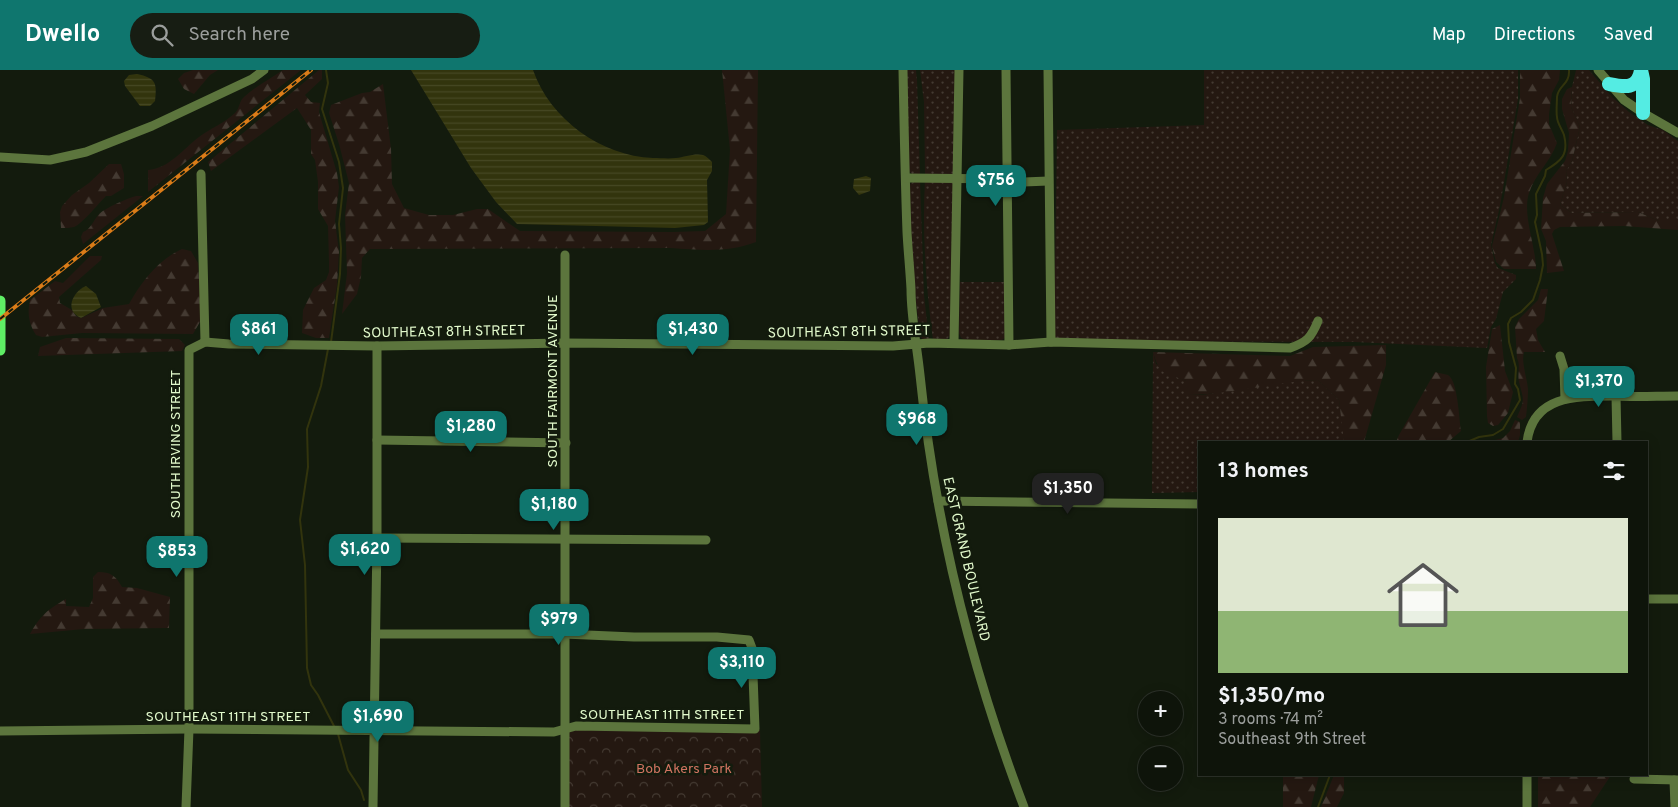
<!DOCTYPE html>
<html lang="en">
<head>
<meta charset="utf-8">
<style>
  :root { --surface:#0e140a; --page:#171d13; --text:#f1f3f6; --muted:#9b9e9c; --line:#2e332b; --accent:#0f766e }
  body { margin:0; font-family:Overpass,sans-serif; background:var(--page); color:var(--text); height:100vh; display:flex; flex-direction:column; font-size:19px; white-space:nowrap }
  * { box-sizing:border-box; margin:0 }
  p { font-size:16px; color:var(--muted) }
  .icon { flex:none; width:28px; height:28px; fill:none; stroke:currentColor; stroke-width:2; stroke-linecap:round; stroke-linejoin:round }
  .map { position:relative; flex:1; overflow:hidden }
  .details { position:absolute; left:1198px; top:371px; width:450px; height:335px; display:flex; flex-direction:column; background:var(--surface); border-radius:0px; box-shadow:0 2px 12px #0003,0 0 0 1px var(--line) }
  .details>* { flex:none }
  .controls { position:absolute; left:1138px; top:621px; display:grid; gap:10px }
  .controls a { display:grid; place-items:center; width:45px; height:45px; border-radius:50%; background:var(--surface); box-shadow:0 2px 12px #0003,0 0 0 1px var(--line); font-size:25px }
  .price { position:absolute; translate:-50% -42px; padding:0 11px; border-radius:10px; background:var(--accent); color:#fff; font-size:16px; line-height:32px; filter:drop-shadow(0 1px 2px #0008) }
  .price::after { content:''; position:absolute; left:50%; top:30px; width:15px; height:11px; margin-left:-8px; background:inherit; clip-path:polygon(0 0,100% 0,50% 100%) }
  .price.current { background:#222; color:#fff }
  ul { padding:0; list-style:none }
  li { display:grid; align-content:center; gap:10px; height:265px; padding:0 20px }
  li+li { border-top:1px solid var(--line) }
  li span { display:grid; place-items:center; height:155px; border-radius:0px; color:#555 }
  li>.icon { margin-inline-start:auto }
  span .icon { width:90px; height:90px; fill:#fffc; stroke-width:1 }
  li b { font-size:21px }
  h2 { display:flex; justify-content:space-between; align-items:center; height:60px; padding:0 20px; font-size:21px }
  header { display:flex; align-items:center; gap:30px; box-sizing:border-box; height:70px; padding:0 25px; background:var(--accent); color:#fff }
  header strong { font-size:24px }
  nav { display:flex; gap:28px; margin-inline-start:auto; font-size:18px }
  .search { width:350px; height:45px; background:var(--page); display:flex; align-items:center; gap:12px; box-sizing:border-box; padding:0 18px; border-radius:28px; color:var(--muted); font-size:19px }
  .map>svg:first-child { display:block }
</style>
</head>
<body>
<header>
<strong>Dwello</strong>
<div class="search"><svg class="icon" aria-label="search" viewBox="0 0 24 24"><circle cx="10" cy="10" r="6"/><path d="M15 15l6 6"/></svg>Search here</div>
<nav><a>Map</a><a>Directions</a><a>Saved</a></nav>
</header>
<div class="map">
<svg width="1678" height="737" viewBox="0 0 1678 737">
  <defs>
    <pattern id="grass-dots" width="8" height="8" patternUnits="userSpaceOnUse" patternTransform="scale(1.25)"><rect width="8" height="8" fill="#241811"/><path d="M2 2h.1M6 6h.1" fill="none" stroke="#443a32" stroke-width="1.8" stroke-linecap="round"/></pattern>
    <pattern id="forest-firs" width="22" height="20" patternUnits="userSpaceOnUse" patternTransform="scale(1.25)"><rect width="22" height="20" fill="#241811"/><path d="M5 1l3.5 6h-7zM16 11l3.5 6h-7z" fill="#443a32"/></pattern>
    <pattern id="park-crowns" width="20" height="18" patternUnits="userSpaceOnUse" patternTransform="scale(1.25)"><rect width="20" height="18" fill="#241811"/><path d="M2 6a3 3 0 1 1 6 0M12 15a3 3 0 1 1 6 0" fill="none" stroke="#443a32"/></pattern>
    <pattern id="water-rules" width="6" height="5" patternUnits="userSpaceOnUse" patternTransform="scale(1.25)"><rect width="6" height="5" fill="#32340d"/><path d="M0 2.5h6" fill="none" stroke="#464824"/></pattern>
  </defs>
  <rect width="100%" height="100%" fill="#131b0d"/>
  <!-- grass -->
  <g fill="url(#grass-dots)">
    <path d="M907 0H916L917 11 920 105 912 104 909 101Z"/>
    <path d="M920 0H957L954 103 951 105H925L924 32Z"/>
    <path d="M1204 0H1518V29L1500 136 1491 175 1495 193 1498 198 1516 205V209L1503 222 1496 249 1491 257 1487 278 1355 272 1054 271 1057 60 1204 55Z"/>
    <path d="M1576 0H1589L1612 27 1629 42 1648 55 1663 60 1678 71V151H1659L1638 142 1572 143 1560 135 1567 112 1566 101 1572 91 1580 57 1571 37 1572 17Z"/>
    <path d="M920 110 924 225 929 270H923L920 265 913 207 909 117 911 113Z"/>
    <path d="M925 110 953 113 950 266 946 270H933C926 218 922 163 925 110Z"/>
    <path d="M960 212H1006V267L1002 270H966L961 268 959 263Z"/>
    <path d="M1153 282 1156 294 1175 306 1186 311V325H1202L1284 312 1318 310 1339 330 1345 372H1199V422L1152 423Z"/>
  </g>
  <!-- forest -->
  <g fill="url(#forest-firs)">
    <path d="M193 0H218L210 5 194 24 184 19 178 9 184 3Z"/>
    <path d="M283 0H301L148 122V100C170 98 183 79 199 67 211 58 223 54 235 43 240 38 239 31 244 27 256 16 270 9 283 0Z"/>
    <path d="M319 0H322V9L305 25 311 32 320 33 319 42 337 103 339 117 335 151 339 182 337 215 329 268H316L302 263 303 240 314 218 326 210 329 202V192L328 156 318 139V112L315 90 311 84V60L297 38 211 101 208 92Z"/>
    <path d="M722 0H758L756 172C728 183 700 180 671 178L370 179 362 188 361 207 357 224 342 244 347 203 345 145 349 113 339 74 329 43 331 35 362 23 370 22 383 14 391 79 392 114 404 138 429 145H453L477 139H488L520 161 672 162 705 161 726 144 730 80Z"/>
    <path d="M1520 0H1560L1559 10 1552 23 1549 44V54L1557 73C1551 91 1535 104 1529 123 1522 145 1536 176 1536 199H1504L1496 192 1492 176 1504 127 1520 28Z"/>
    <path d="M1572 17 1571 37 1580 57 1572 91 1566 101 1567 112 1560 135 1572 143 1638 142 1659 151H1678V160L1624 156 1560 157 1554 160 1552 164 1564 201 1547 203 1546 171 1541 159 1543 128 1547 114 1565 91 1568 81 1569 63 1562 39V29L1567 19Z"/>
    <path d="M109 94H121L124 104V118L111 126H106C98 134 82 154 74 157 70 158 65 158 61 158L60 142 62 136 72 125 89 113Z"/>
    <path d="M136 126H143L83 174 81 167 83 162C91 159 93 151 99 144 107 137 126 129 136 126Z"/>
    <path d="M182 179 191 181 198 193 201 242V250L193 264 82 263 42 267 36 265C29 254 27 244 30 230L55 211 63 213 90 186H102L101 190 59 227 60 233 72 240 76 246 81 248 103 238 129 234C141 212 159 189 182 179Z"/>
    <path d="M1541 219H1548L1544 251 1536 259 1538 270 1545 282H1524C1521 293 1527 307 1528 319 1528 328 1527 338 1526 347L1522 350 1517 347C1525 329 1524 331 1519 312 1517 304 1521 296 1517 288L1515 257 1519 249 1538 230Z"/>
    <path d="M1500 255 1505 301 1513 322 1508 343 1498 355 1493 356 1488 353 1487 346 1486 297 1492 259Z"/>
    <path d="M66 268 179 269 185 275 182 281 38 286 40 277Z"/>
    <path d="M1386 275V295L1364 372H1344L1339 330 1318 310C1273 312 1230 325 1186 325V311C1164 301 1160 307 1153 282L1290 286 1313 277Z"/>
    <path d="M1435 302C1439 303 1444 304 1448 305 1458 311 1459 349 1461 361L1448 372H1396L1399 365Z"/>
    <path d="M1515 350 1520 352V365L1518 372H1487L1503 368 1510 361Z"/>
    <path d="M98 502C111 502 116 506 122 517L137 518 170 527 169 558 84 559 30 564C40 546 48 539 66 529V536L89 537 93 528V507Z"/>
    <path d="M1283 705H1319L1311 737H1283Z"/>
    <path d="M1334 705H1344V723L1337 737H1321Z"/>
    <path d="M1538 705H1611L1590 737H1538Z"/>
  </g>
  <!-- park -->
  <path fill="url(#park-crowns)" d="M577 658 760 660 762 737H568L569 662Z"/>
  <!-- garden -->
  <rect fill="#241811" x="702" y="692" width="12" height="18"/>
  <!-- water -->
  <g fill="url(#water-rules)">
    <path d="M411 0H533C550 49 601 86 653 88 660 88 668 89 676 88 684 87 695 83 703 85 706 86 709 89 712 92V101L707 110 708 152 704 155 675 158 517 154 496 132 471 98Z"/>
    <path d="M137 4C156 8 157 13 155 31L150 36H140L125 16 124 11 129 5Z"/>
    <path d="M866 106 871 108 870 121 859 125 853 118 854 109Z"/>
    <path d="M86 216 96 224 101 237 81 248C64 241 72 222 86 216Z"/>
  </g>
  <g fill="none" stroke-linecap="round" stroke-linejoin="round">
    <!-- stream -->
    <g stroke="#32340d" stroke-width="2">
      <path d="M326 0 328 13 322 39 339 92 343 118 339 154 341 178 340 204 331 272"/>
      <path d="M328 279 321 316 307 359 308 397 300 450 305 495 307 598 311 615 318 625 335 658"/>
      <path d="M1467 372 1479 367 1493 365 1503 359 1520 330 1518 319 1515 314 1516 298 1509 272 1508 254 1511 248 1521 242 1533 230 1540 210 1543 195 1542 184 1535 152 1537 145 1536 124 1545 106 1546 100C1561 91 1569 85 1564 65 1562 59 1557 53 1557 47 1556 43 1557 32 1557 27 1558 15 1570 15 1569 0"/>
      <path d="M338 664 348 700 361 720 364 730"/>
      <path d="M1318 737 1330 705"/>
    </g>
    <!-- minor -->
    <g stroke="#5c753d" stroke-width="9">
      <path d="M903 0C904 54 905 108 907 162 908 181 910 200 911 219 911 248 917 276 920 305 935 453 971 598 1024 737"/>
      <path d="M1006 0 1009 275"/>
      <path d="M1048 0 1051 272"/>
      <path d="M1598 0 1624 30 1643 43 1678 63"/>
      <path d="M0 87 50 90 86 82 152 56 252 9 264 0"/>
      <path d="M201 104 205 272"/>
      <path d="M906 108 1007 109 1024 112 1048 111"/>
      <path d="M954 273 959 0"/>
      <path d="M1560 286 1564 299 1565 329"/>
      <path d="M1616 326 1617 372"/>
      <path d="M377 370 566 373"/>
      <path d="M1527 372C1533 324 1578 326 1616 326 1636 327 1657 326 1678 326"/>
      <path d="M938 431 1199 434"/>
      <path d="M377 468 706 470"/>
      <path d="M1646 529H1678"/>
      <path d="M0 661 189 659 554 662 576 656 755 659 752 578 749 570 717 567H634L564 564H376"/>
      <path d="M1527 705V737"/>
      <path d="M1634 709 1678 710"/>
      <path d="M1674 710 1675 737"/>
      <path d="M186 737 189 659V280L205 272 229 274 377 276 565 273 893 276 929 273 1009 275 1051 272 1290 278C1307 272 1311 268 1318 251"/>
      <path d="M373 737 377 468V276"/>
      <path d="M565 737V185"/>
    </g>
    <!-- major -->
    <path stroke="#5fee65" stroke-width="11" d="M0 231V280"/>
    <!-- highway -->
    <g stroke="#54ece3" stroke-width="14">
      <path d="M1641 0 1643 9V43"/>
      <path d="M1609 14C1624 17 1638 20 1641 0"/>
    </g>
    <defs>
      <path id="rail" d="M0 249 311 0"/>
    </defs>
    <!-- rail casing -->
    <use href="#rail" stroke="#da7c18" stroke-width="4"/>
    <!-- rail -->
    <use href="#rail" stroke="#131b0d" stroke-width="2" stroke-dasharray="5.5" stroke-linecap="butt"/>
  </g>
  <g text-anchor="middle" stroke-width="5" stroke-linejoin="round" paint-order="stroke">
    <!-- street labels -->
    <g font-size="14" fill="#e2facc" stroke="#131b0d">
      <text transform="translate(444 261) rotate(-1)" y="5">SOUTHEAST 8TH STREET</text>
      <text transform="translate(849 261) rotate(-1)" y="5">SOUTHEAST 8TH STREET</text>
      <text transform="translate(552 311) rotate(-90)" y="5">SOUTH FAIRMONT AVENUE</text>
      <text transform="translate(175 374) rotate(-90)" y="5">SOUTH IRVING STREET</text>
      <text transform="translate(967 489) rotate(77)" y="5">EAST GRAND BOULEVARD</text>
      <text x="662" y="649">SOUTHEAST 11TH STREET</text>
      <text x="228" y="651">SOUTHEAST 11TH STREET</text>
    </g>
    <!-- park labels -->
    <g font-size="14" fill="#d07461" stroke="#131b0d">
      <text x="684" y="703">Bob Akers Park</text>
    </g>
  </g>
</svg>
<div class="controls">
<a>+</a>
<a>−</a>
</div>
<b class="price" style="left:996px;top:137px">$756</b>
<b class="price" style="left:259px;top:286px">$861</b>
<b class="price" style="left:693px;top:286px">$1,430</b>
<b class="price" style="left:1599px;top:338px">$1,370</b>
<b class="price" style="left:917px;top:376px">$968</b>
<b class="price" style="left:471px;top:383px">$1,280</b>
<b class="price current" style="left:1068px;top:445px">$1,350</b>
<b class="price" style="left:554px;top:461px">$1,180</b>
<b class="price" style="left:365px;top:506px">$1,620</b>
<b class="price" style="left:177px;top:508px">$853</b>
<b class="price" style="left:559px;top:576px">$979</b>
<b class="price" style="left:742px;top:619px">$3,110</b>
<b class="price" style="left:378px;top:673px">$1,690</b>
<section class="details">
<h2>13 homes<svg class="icon" aria-label="filters" viewBox="0 0 24 24"><path d="M4 7h16M4 17h16"/><circle cx="9" cy="7" r="2"/><circle cx="15" cy="17" r="2"/></svg></h2>
<ul>
<li><span style="background:linear-gradient(#dfe7d0 60%,#8fb573 0)"><svg class="icon" aria-label="home" viewBox="0 0 24 24"><path d="M3 11l9-7 9 7M6 9v11h12V9"/></svg></span><div><b>$1,350/mo</b><p>3 rooms · 74 m²</p><p>Southeast 9th Street</p></div></li>
</ul>
</section>
</div>
</body>
</html>
